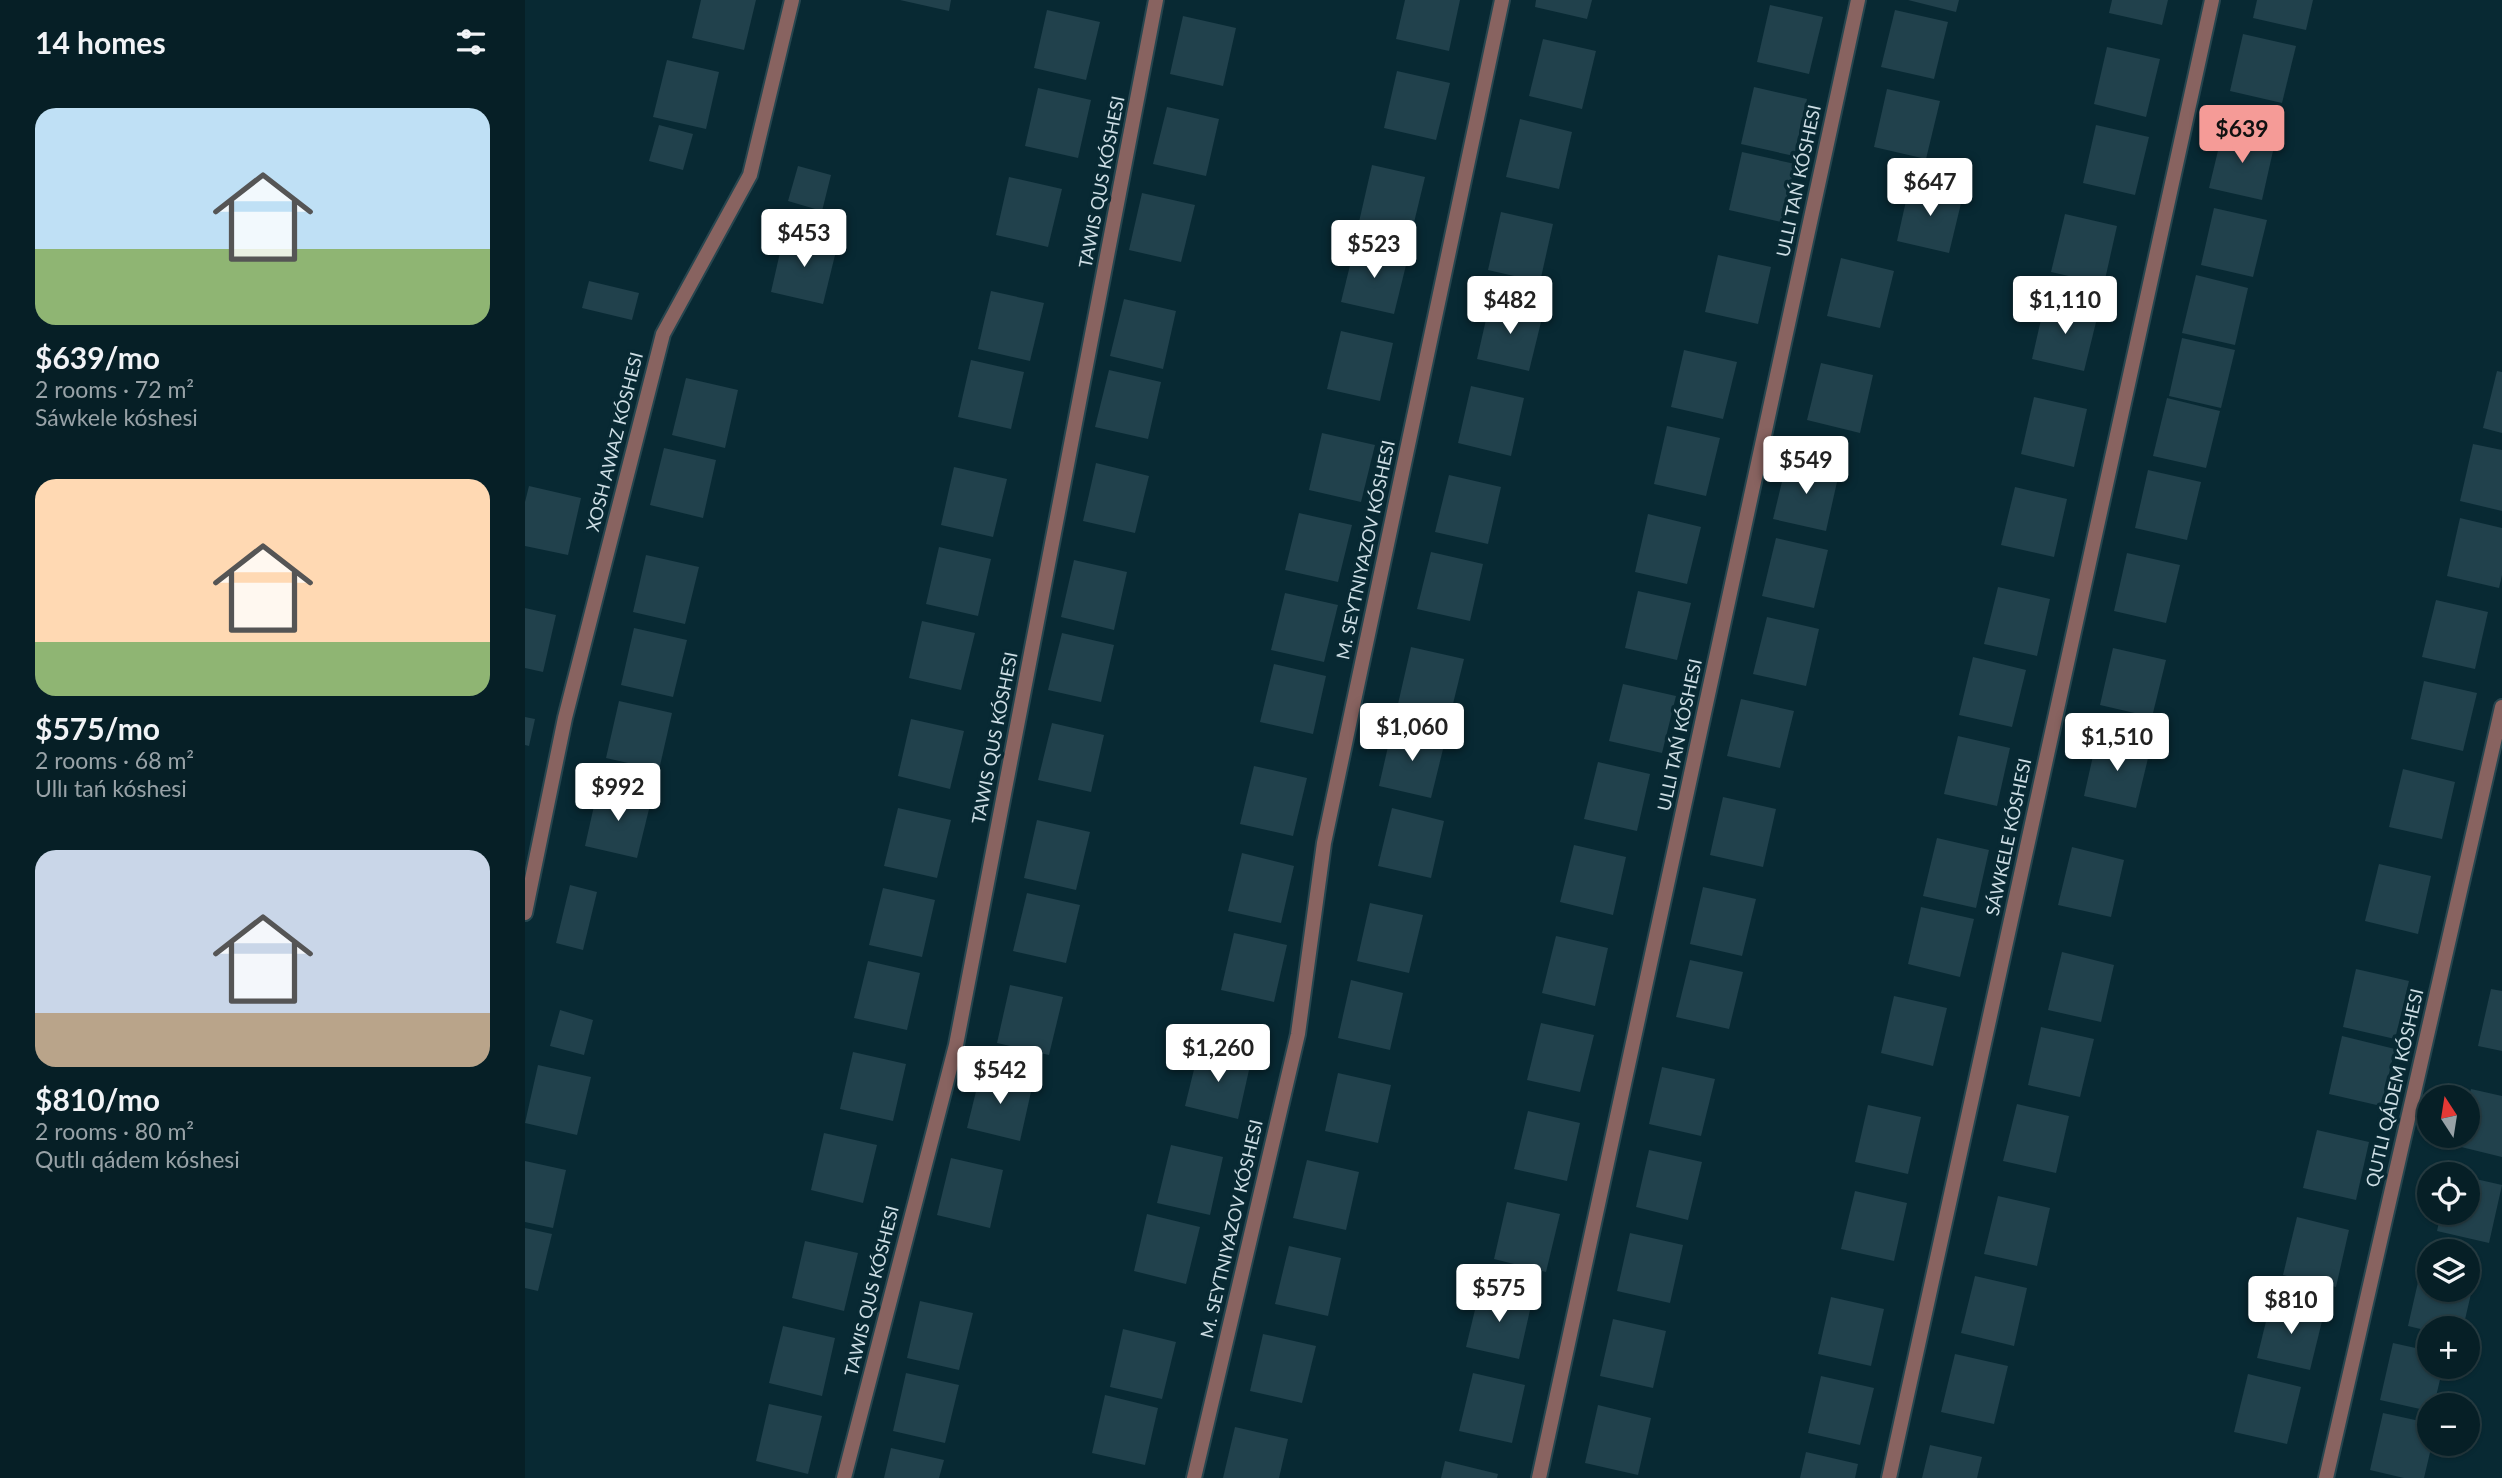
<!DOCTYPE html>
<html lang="en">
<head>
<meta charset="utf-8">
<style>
  :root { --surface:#061f26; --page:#0f272e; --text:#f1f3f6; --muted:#98a2a7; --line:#273d43; --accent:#f59b97 }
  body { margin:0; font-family:Lato,sans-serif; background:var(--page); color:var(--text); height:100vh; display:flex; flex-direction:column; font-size:26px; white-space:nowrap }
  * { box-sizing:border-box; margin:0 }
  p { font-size:23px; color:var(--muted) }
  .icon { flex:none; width:38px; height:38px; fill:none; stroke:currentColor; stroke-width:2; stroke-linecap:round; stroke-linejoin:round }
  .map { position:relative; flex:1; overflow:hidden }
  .sheet { display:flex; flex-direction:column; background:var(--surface); width:525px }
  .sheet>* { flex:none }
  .needle { width:46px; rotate:348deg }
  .controls { position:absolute; left:1892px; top:1085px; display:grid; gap:14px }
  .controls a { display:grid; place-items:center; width:63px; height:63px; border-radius:50%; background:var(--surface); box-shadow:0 2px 5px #0004,0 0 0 2px var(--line); font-size:35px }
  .price { position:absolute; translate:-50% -60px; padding:0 16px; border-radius:7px; background:#fff; color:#222; font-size:23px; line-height:46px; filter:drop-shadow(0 2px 4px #0008) }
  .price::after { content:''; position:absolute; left:50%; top:42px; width:21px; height:16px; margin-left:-10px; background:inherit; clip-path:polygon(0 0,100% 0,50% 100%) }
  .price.on { background:var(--accent); color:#111 }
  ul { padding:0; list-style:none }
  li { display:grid; align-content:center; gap:14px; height:371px; padding:0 35px }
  li span { display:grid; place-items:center; height:217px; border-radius:21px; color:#555 }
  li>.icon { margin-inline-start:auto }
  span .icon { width:126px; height:126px; fill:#fffc; stroke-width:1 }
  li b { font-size:30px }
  h2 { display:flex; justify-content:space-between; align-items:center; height:84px; padding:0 35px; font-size:30px }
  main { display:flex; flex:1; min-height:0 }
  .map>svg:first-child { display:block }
</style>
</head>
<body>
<main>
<section class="sheet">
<h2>14 homes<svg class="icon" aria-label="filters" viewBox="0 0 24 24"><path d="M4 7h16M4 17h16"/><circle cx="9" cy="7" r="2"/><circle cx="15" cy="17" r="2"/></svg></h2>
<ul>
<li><span style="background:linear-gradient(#bfe0f5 65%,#8fb573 0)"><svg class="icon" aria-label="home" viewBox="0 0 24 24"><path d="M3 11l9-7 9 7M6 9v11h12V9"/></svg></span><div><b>$639/mo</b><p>2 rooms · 72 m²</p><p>Sáwkele kóshesi</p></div></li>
<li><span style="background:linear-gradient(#ffd9b3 75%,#8fb573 0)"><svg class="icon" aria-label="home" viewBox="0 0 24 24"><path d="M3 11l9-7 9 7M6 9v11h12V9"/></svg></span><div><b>$575/mo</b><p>2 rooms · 68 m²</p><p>Ullı tań kóshesi</p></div></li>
<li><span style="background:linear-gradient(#c9d6e8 75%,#b9a48a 0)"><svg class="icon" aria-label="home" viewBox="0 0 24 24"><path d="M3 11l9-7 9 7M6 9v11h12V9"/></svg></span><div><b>$810/mo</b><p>2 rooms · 80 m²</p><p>Qutlı qádem kóshesi</p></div></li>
</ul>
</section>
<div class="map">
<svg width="1977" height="1478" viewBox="0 0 1977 1478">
  <rect width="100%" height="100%" fill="#082933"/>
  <!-- building -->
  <g fill="#21414c">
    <path d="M176 0H231L219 50 167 38Z"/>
    <path d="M375 0H426L424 11Z"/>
    <path d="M880 0H935L924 51 871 39Z"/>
    <path d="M1011 0H1067L1062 19 1010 7Z"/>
    <path d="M1383 0H1434L1431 12Z"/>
    <path d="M1587 0H1643L1637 25 1584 13Z"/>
    <path d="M1732 0H1788L1781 30 1728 18Z"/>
    <path d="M1245 5 1298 17 1284 74 1232 62Z"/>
    <path d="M522 10 575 22 561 80 509 68Z"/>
    <path d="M1370 10 1423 22 1409 79 1356 67Z"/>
    <path d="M658 16 711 28 698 86 645 74Z"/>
    <path d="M1718 34 1771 46 1757 103 1705 91Z"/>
    <path d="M1018 39 1071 51 1057 109 1004 96Z"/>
    <path d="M1582 47 1635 59 1621 117 1569 104Z"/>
    <path d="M142 60 194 72 181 129 128 117Z"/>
    <path d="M872 71 925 83 911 140 859 128Z"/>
    <path d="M1229 87 1282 99 1269 156 1216 144Z"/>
    <path d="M513 88 566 100 553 158 500 146Z"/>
    <path d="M1362 89 1415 101 1401 159 1349 147Z"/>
    <path d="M642 107 694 119 681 176 628 164Z"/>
    <path d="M995 119 1047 132 1034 189 981 177Z"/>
    <path d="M134 125 168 134 158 170 124 161Z"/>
    <path d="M1571 125 1624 137 1610 195 1558 183Z"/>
    <path d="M1698 130 1750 142 1737 200 1684 188Z"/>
    <path d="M1217 152 1270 164 1256 222 1204 210Z"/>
    <path d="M847 165 900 177 886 235 834 222Z"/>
    <path d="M273 166 306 175 297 211 263 201Z"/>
    <path d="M484 177 537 189 523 247 471 235Z"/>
    <path d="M1385 183 1438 195 1424 253 1372 241Z"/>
    <path d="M617 193 670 205 656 262 604 250Z"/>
    <path d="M1689 208 1742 220 1728 277 1676 265Z"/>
    <path d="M976 212 1028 224 1015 282 963 270Z"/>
    <path d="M1540 214 1592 226 1579 284 1526 272Z"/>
    <path d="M259 235 312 247 298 304 246 292Z"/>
    <path d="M830 245 883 257 869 314 816 302Z"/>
    <path d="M1193 255 1246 267 1233 324 1180 312Z"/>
    <path d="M1316 258 1369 271 1355 328 1302 316Z"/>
    <path d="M1671 275 1723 288 1710 345 1657 333Z"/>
    <path d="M64 281 114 293 107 320 57 308Z"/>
    <path d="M466 291 519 303 505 361 453 349Z"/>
    <path d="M599 299 651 311 638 369 585 356Z"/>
    <path d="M965 302 1018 314 1004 371 952 359Z"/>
    <path d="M1520 302 1573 314 1559 371 1507 359Z"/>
    <path d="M816 331 868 343 855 401 802 389Z"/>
    <path d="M1657 338 1710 350 1696 408 1644 396Z"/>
    <path d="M1159 350 1212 362 1198 419 1146 407Z"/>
    <path d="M446 360 499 372 486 429 433 417Z"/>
    <path d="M1296 363 1348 375 1335 433 1282 420Z"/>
    <path d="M584 370 636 382 623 439 570 427Z"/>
    <path d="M1972 371 1977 372V433L1958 428Z"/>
    <path d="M161 378 213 390 200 448 147 435Z"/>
    <path d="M946 386 999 398 986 456 933 443Z"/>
    <path d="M1509 397 1562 409 1549 467 1496 454Z"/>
    <path d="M1642 398 1695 411 1681 468 1628 456Z"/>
    <path d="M1142 426 1195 438 1181 496 1129 484Z"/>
    <path d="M797 433 850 445 836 502 784 490Z"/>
    <path d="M1948 444 1977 450V511L1935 501Z"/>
    <path d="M139 448 191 460 178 518 125 505Z"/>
    <path d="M1262 461 1314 473 1301 531 1248 519Z"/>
    <path d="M571 463 624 476 610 533 558 521Z"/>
    <path d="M429 467 482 479 468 537 416 525Z"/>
    <path d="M1623 470 1676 482 1662 540 1610 528Z"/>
    <path d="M924 475 976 487 963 544 910 532Z"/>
    <path d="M4 486 56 498 43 555 0 546V502Z"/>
    <path d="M1490 487 1542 499 1529 557 1476 545Z"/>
    <path d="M774 513 827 525 813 582 760 570Z"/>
    <path d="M1123 514 1176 527 1162 584 1110 572Z"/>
    <path d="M1935 518 1977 528V575L1974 588 1922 576Z"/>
    <path d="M1251 538 1303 550 1289 608 1237 596Z"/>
    <path d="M414 547 466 559 453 616 401 604Z"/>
    <path d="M906 552 958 564 945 621 892 609Z"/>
    <path d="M1602 553 1655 565 1641 623 1589 611Z"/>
    <path d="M121 555 174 567 160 624 108 612Z"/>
    <path d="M549 560 602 572 589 630 536 617Z"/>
    <path d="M1473 587 1525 599 1512 656 1459 644Z"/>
    <path d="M1113 591 1166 603 1152 660 1100 648Z"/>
    <path d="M760 593 813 605 799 662 746 650Z"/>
    <path d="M1911 600 1963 612 1950 669 1897 657Z"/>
    <path d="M0 608 31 615 18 672 0 668Z"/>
    <path d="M1242 617 1294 629 1281 686 1228 674Z"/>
    <path d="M397 621 450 633 436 690 384 678Z"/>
    <path d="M109 628 162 640 148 697 96 685Z"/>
    <path d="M537 633 589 645 576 702 523 690Z"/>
    <path d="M886 647 939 659 925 716 873 704Z"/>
    <path d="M1588 648 1641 660 1627 717 1575 705Z"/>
    <path d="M1448 657 1501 670 1487 727 1434 715Z"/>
    <path d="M749 664 801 676 788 734 735 722Z"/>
    <path d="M1899 681 1952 693 1938 751 1886 739Z"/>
    <path d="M1098 684 1151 696 1137 753 1084 741Z"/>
    <path d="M1216 699 1269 711 1255 768 1202 756Z"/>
    <path d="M94 701 147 713 134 770 81 758Z"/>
    <path d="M0 717 10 719 4 746 0 745Z"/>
    <path d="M386 719 439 731 425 789 373 776Z"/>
    <path d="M527 723 579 735 566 792 513 780Z"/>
    <path d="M867 729 920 741 906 798 854 786Z"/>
    <path d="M1433 736 1485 748 1472 806 1419 794Z"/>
    <path d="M1572 738 1625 750 1611 808 1559 796Z"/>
    <path d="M1073 762 1125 774 1112 831 1059 819Z"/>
    <path d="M729 766 782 778 768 836 715 824Z"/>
    <path d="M1878 769 1930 782 1917 839 1864 827Z"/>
    <path d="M73 788 126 801 112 858 60 846Z"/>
    <path d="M1198 797 1251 809 1238 867 1185 855Z"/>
    <path d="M373 808 426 820 412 878 359 866Z"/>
    <path d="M867 808 919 821 906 878 853 866Z"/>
    <path d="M512 820 565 832 551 890 499 878Z"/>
    <path d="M1412 838 1464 850 1451 908 1398 896Z"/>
    <path d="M1049 845 1101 857 1088 915 1035 902Z"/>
    <path d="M1547 847 1599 860 1586 917 1533 905Z"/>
    <path d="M717 853 769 866 756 923 703 911Z"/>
    <path d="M1854 864 1906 876 1893 934 1840 921Z"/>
    <path d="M45 885 72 892 58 950 31 943Z"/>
    <path d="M1178 887 1231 899 1217 956 1165 944Z"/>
    <path d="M358 888 410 900 397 957 344 945Z"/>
    <path d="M502 893 555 905 541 963 488 951Z"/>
    <path d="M845 903 898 915 884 973 832 961Z"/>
    <path d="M1396 907 1449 919 1435 977 1383 964Z"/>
    <path d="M709 933 762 945 749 1002 696 990Z"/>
    <path d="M1031 936 1083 948 1070 1006 1017 993Z"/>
    <path d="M1537 952 1589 965 1576 1022 1523 1010Z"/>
    <path d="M1165 960 1218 972 1204 1029 1151 1017Z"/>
    <path d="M343 961 395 973 382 1030 329 1018Z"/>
    <path d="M1831 969 1884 981 1870 1039 1818 1027Z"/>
    <path d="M826 980 878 993 865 1050 813 1038Z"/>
    <path d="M485 985 538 997 524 1055 472 1043Z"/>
    <path d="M1966 989 1977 991V1051L1953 1046Z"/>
    <path d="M1369 996 1422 1008 1408 1066 1356 1053Z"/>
    <path d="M35 1010 68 1020 59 1055 25 1046Z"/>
    <path d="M1016 1023 1069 1035 1055 1092 1002 1080Z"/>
    <path d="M1516 1027 1569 1039 1555 1097 1503 1085Z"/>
    <path d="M1817 1036 1870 1049 1856 1106 1804 1094Z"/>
    <path d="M674 1049 726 1061 713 1119 660 1106Z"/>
    <path d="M328 1052 381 1064 368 1121 315 1109Z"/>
    <path d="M13 1065 66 1077 52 1135 0 1123Z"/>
    <path d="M1137 1067 1190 1079 1176 1136 1124 1124Z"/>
    <path d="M456 1071 508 1083 495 1141 442 1128Z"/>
    <path d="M813 1073 866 1085 853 1143 800 1131Z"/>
    <path d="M1946 1089 1977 1096V1157L1932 1146 1934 1136H1942V1102Z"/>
    <path d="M1492 1104 1544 1116 1531 1173 1478 1161Z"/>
    <path d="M1343 1105 1396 1117 1383 1174 1330 1162Z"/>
    <path d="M1003 1111 1055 1123 1042 1181 989 1169Z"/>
    <path d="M1792 1130 1844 1142 1831 1200 1778 1188Z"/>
    <path d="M299 1133 352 1145 338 1203 286 1190Z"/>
    <path d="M646 1145 698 1157 685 1215 632 1203Z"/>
    <path d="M1124 1150 1177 1162 1163 1220 1111 1207Z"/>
    <path d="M426 1158 478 1170 465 1228 412 1215Z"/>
    <path d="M782 1160 834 1172 821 1230 768 1218Z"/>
    <path d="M0 1161 41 1170 28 1228 0 1222Z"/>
    <path d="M1942 1177 1977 1185 1964 1243 1912 1231 1916 1213H1942Z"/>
    <path d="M1330 1191 1382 1203 1369 1261 1316 1249Z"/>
    <path d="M1473 1196 1525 1208 1512 1266 1459 1254Z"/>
    <path d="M982 1202 1035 1214 1021 1272 969 1259Z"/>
    <path d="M622 1214 675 1227 661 1284 609 1271Z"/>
    <path d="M1772 1217 1824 1230 1811 1287 1758 1275Z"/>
    <path d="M0 1228 27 1234 13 1291 0 1288Z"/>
    <path d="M1105 1233 1158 1245 1145 1303 1092 1291Z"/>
    <path d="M280 1241 333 1253 319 1311 267 1298Z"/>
    <path d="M764 1246 816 1258 803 1316 750 1304Z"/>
    <path d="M1896 1269 1904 1270V1290H1942V1279L1949 1281 1938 1328H1904V1331L1883 1326Z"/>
    <path d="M1450 1276 1502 1288 1489 1346 1436 1333Z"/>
    <path d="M955 1289 1007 1301 994 1359 941 1347Z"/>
    <path d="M1306 1297 1359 1309 1346 1366 1293 1354Z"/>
    <path d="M395 1301 448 1313 434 1370 382 1358Z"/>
    <path d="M1746 1301 1799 1313 1785 1370 1732 1358Z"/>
    <path d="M1088 1319 1141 1331 1128 1388 1075 1376Z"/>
    <path d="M258 1326 310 1338 297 1396 244 1383Z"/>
    <path d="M598 1329 651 1342 637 1399 585 1387Z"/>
    <path d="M738 1334 791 1346 777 1403 725 1391Z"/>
    <path d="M1868 1343 1904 1351V1367H1918L1909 1405H1904V1411L1855 1400Z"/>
    <path d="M1430 1354 1483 1366 1469 1424 1416 1412Z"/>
    <path d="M381 1373 434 1385 420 1443 368 1431Z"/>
    <path d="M948 1373 1000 1385 987 1443 934 1431Z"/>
    <path d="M1723 1374 1776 1387 1762 1444 1709 1432Z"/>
    <path d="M1296 1376 1349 1388 1335 1445 1283 1433Z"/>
    <path d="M580 1395 633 1408 620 1465 567 1453Z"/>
    <path d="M244 1404 297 1416 283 1474 231 1461Z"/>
    <path d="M1073 1405 1126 1418 1113 1475 1060 1463Z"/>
    <path d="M1858 1413 1904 1423V1444H1907L1899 1478H1879L1845 1470Z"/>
    <path d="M710 1427 763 1439 754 1478H698Z"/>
    <path d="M1405 1445 1457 1457 1452 1478H1397Z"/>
    <path d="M366 1448 419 1460 414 1478H359Z"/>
    <path d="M1281 1452 1333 1464 1330 1478H1275Z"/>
    <path d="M920 1461 973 1474 972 1478H916Z"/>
  </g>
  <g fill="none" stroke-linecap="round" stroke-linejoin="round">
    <defs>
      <g id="street">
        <path d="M0 913 40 718 138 334 225 175 267 0"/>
        <path d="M319 1478 431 1045 631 0"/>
        <path d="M669 1478 773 1034 799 843 977 0"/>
        <path d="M1014 1478 1333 0"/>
        <path d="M1364 1478 1687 0"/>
        <path d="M1801 1478 1977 707"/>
      </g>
    </defs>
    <!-- street casing -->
    <use href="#street" stroke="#27464f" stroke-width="18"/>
    <!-- street -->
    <use href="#street" stroke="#886360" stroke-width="14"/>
  </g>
  <g text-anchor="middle" stroke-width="7" stroke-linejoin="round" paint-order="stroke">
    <!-- street labels -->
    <g font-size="18" fill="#ccdde4" stroke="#082933">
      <text transform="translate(1274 181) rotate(-78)" y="6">ULLI TAŃ KÓSHESI</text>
      <text transform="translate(577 182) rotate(-79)" y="6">TAWIS QUS KÓSHESI</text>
      <text transform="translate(90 442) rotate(-76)" y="6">XOSH AWAZ KÓSHESI</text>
      <text transform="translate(841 550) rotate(-78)" y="6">M. SEYTNIYAZOV KÓSHESI</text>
      <text transform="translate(1155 735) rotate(-78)" y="6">ULLI TAŃ KÓSHESI</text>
      <text transform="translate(470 738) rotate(-79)" y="6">TAWIS QUS KÓSHESI</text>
      <text transform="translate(1484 837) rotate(-78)" y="6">SÁWKELE KÓSHESI</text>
      <text transform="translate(1870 1088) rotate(-77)" y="6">QUTLI QÁDEM KÓSHESI</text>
      <text transform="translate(707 1229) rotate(-77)" y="6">M. SEYTNIYAZOV KÓSHESI</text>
      <text transform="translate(347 1291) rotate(-76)" y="6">TAWIS QUS KÓSHESI</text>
    </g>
  </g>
</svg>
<div class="controls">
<a><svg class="needle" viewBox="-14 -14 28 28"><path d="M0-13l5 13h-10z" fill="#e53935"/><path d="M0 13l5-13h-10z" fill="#98a2a7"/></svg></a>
<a><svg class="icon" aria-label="locate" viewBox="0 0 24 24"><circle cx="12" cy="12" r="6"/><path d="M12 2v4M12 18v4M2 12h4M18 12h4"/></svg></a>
<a><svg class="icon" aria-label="layers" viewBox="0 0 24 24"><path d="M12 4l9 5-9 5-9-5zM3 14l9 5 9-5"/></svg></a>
<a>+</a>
<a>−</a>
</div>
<b class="price on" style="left:1717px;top:165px">$639</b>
<b class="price" style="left:1405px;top:218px">$647</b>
<b class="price" style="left:279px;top:269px">$453</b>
<b class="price" style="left:849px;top:280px">$523</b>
<b class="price" style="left:985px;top:336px">$482</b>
<b class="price" style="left:1540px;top:336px">$1,110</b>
<b class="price" style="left:1281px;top:496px">$549</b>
<b class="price" style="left:887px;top:763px">$1,060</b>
<b class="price" style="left:1592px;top:773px">$1,510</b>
<b class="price" style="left:93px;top:823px">$992</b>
<b class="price" style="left:693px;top:1084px">$1,260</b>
<b class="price" style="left:475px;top:1106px">$542</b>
<b class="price" style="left:974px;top:1324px">$575</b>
<b class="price" style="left:1766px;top:1336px">$810</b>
</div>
</main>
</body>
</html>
